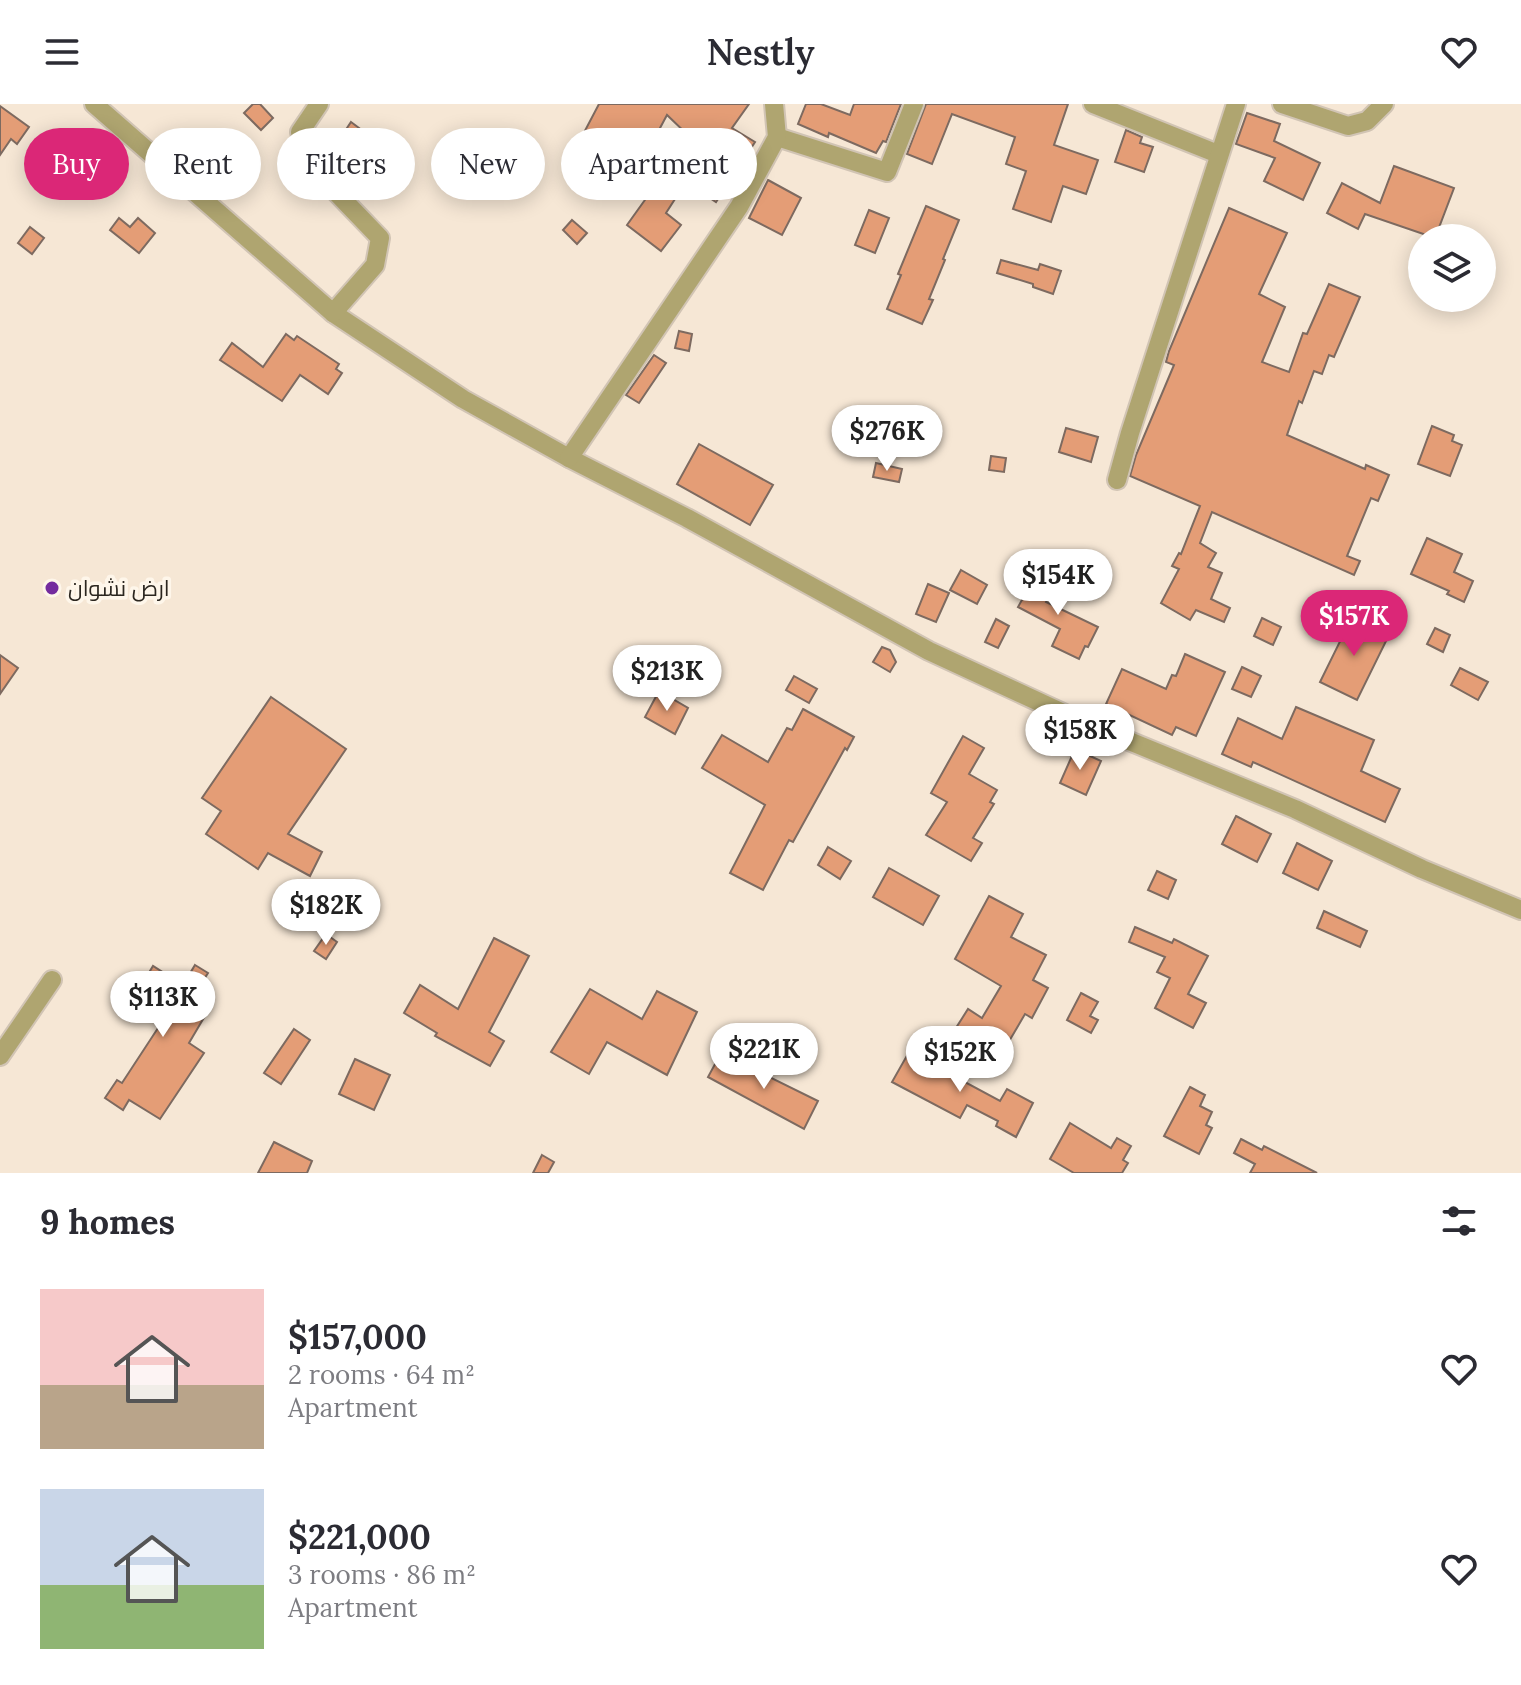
<!DOCTYPE html>
<html lang="en">
<head>
<meta charset="utf-8">
<style>
  :root { --surface:#fff; --page:#f2f2f3; --text:#2b2b33; --muted:#7c7c81; --accent:#db2777 }
  body { margin:0; font-family:Lora,Cairo,serif; background:var(--page); color:var(--text); height:100vh; display:flex; flex-direction:column; font-size:30px; white-space:nowrap }
  * { box-sizing:border-box; margin:0 }
  p { font-size:26px; color:var(--muted) }
  .icon { flex:none; width:44px; height:44px; fill:none; stroke:currentColor; stroke-width:2; stroke-linecap:round; stroke-linejoin:round }
  .map { position:relative; height:1069px; overflow:hidden }
  .side { display:flex; flex-direction:column; background:var(--surface); flex:1 }
  .side>* { flex:none }
  .hud { position:absolute; left:24px; top:24px; width:800px; height:72px; display:flex; gap:16px }
  .buttons { position:absolute; left:1408px; top:120px; display:grid; gap:16px }
  .buttons a { display:grid; place-items:center; width:88px; height:88px; border-radius:50%; background:var(--surface); box-shadow:0 4px 20px #0003; font-size:40px }
  .price { position:absolute; translate:-50% -68px; padding:0 18px; border-radius:28px; background:#fff; color:#222; font-size:26px; line-height:52px; filter:drop-shadow(0 2px 4px #0008) }
  .price::after { content:''; position:absolute; left:50%; top:48px; width:24px; height:18px; margin-left:-12px; background:inherit; clip-path:polygon(0 0,100% 0,50% 100%) }
  .price.active { background:var(--accent); color:#fff }
  ul { padding:0; list-style:none }
  li { display:flex; align-items:center; gap:24px; height:200px; padding:0 40px }
  li span { display:grid; place-items:center; flex:none; width:224px; height:160px; border-radius:0px; color:#555 }
  li>.icon { margin-inline-start:auto }
  span .icon { width:96px; height:96px; fill:#fffc; stroke-width:1 }
  li b { font-size:34px }
  h2 { display:flex; justify-content:space-between; align-items:center; height:96px; padding:0 40px; font-size:34px }
  .chip { padding:0 28px; border-radius:36px; background:var(--surface); box-shadow:0 4px 20px #0003; font-size:28px; line-height:72px }
  .chip.active { background:var(--accent); color:#fff }
  header { display:flex; justify-content:space-between; align-items:center; height:104px; padding:0 40px; background:var(--surface); font-size:36px; font-weight:600 }
  .map>svg:first-child { display:block }
</style>
</head>
<body>
<header><svg class="icon" aria-label="menu" viewBox="0 0 24 24"><path d="M4 6h16M4 12h16M4 18h16"/></svg>Nestly<svg class="icon" aria-label="heart" viewBox="0 0 24 24"><path d="M12 20l-8-8c-3-5 5-10 8-4 3-6 11-1 8 4z"/></svg></header>
<div class="map">
<svg width="1521" height="1069" viewBox="0 0 1521 1069">
  <rect width="100%" height="100%" fill="#f6e7d5"/>
  <!-- building -->
  <g fill="#e49d76" stroke="#7d6a60" stroke-width="2">
    <path d="M253 0H260L273 14 261 26 244 9Z"/>
    <path d="M599 0H749L732 24 755 38 716 98 686 78 666 109 681 121 661 147 627 121 690 33 667 11 636 69 579 38Z"/>
    <path d="M806 0H821L850 11 854 0H901L886 38 883 37 876 49 829 29 828 33 798 20Z"/>
    <path d="M926 0H1068L1054 41 1098 56 1086 90 1063 82 1051 118 1013 105 1026 67 1006 60 1015 33 952 10 932 60 907 50Z"/>
    <path d="M0 2 29 23 17 40 11 35 0 51Z"/>
    <path d="M1247 9 1280 20 1274 37 1320 59 1303 96 1264 77 1275 54 1236 40Z"/>
    <path d="M351 18 363 27 355 39 343 30Z"/>
    <path d="M1126 26 1142 33 1140 39 1153 43 1144 68 1115 58Z"/>
    <path d="M1394 62 1454 84 1435 134 1365 110 1358 125 1327 109 1342 79 1380 99Z"/>
    <path d="M768 76 801 94 782 131 749 114Z"/>
    <path d="M926 102 959 116 943 155 945 156 929 195 933 196 922 220 887 205 901 171 898 170Z"/>
    <path d="M1229 104 1287 129 1259 190 1285 203 1262 258 1289 268 1303 229 1307 230 1329 180 1360 193 1334 253 1329 251 1322 270 1314 267 1302 299 1299 297 1287 331 1365 365 1366 361 1389 371 1378 397 1371 394 1347 452 1360 457 1354 471 1212 408 1200 439 1216 449 1208 463 1222 469 1211 495 1230 504 1224 518 1196 506 1190 516 1161 499 1179 465 1172 462 1179 449 1181 450 1200 402 1130 372 1136 351 1174 261 1166 258 1169 247Z"/>
    <path d="M869 106 889 114 875 149 855 141Z"/>
    <path d="M119 114 130 123 138 114 155 129 139 149 110 126Z"/>
    <path d="M572 116 587 129 577 140 563 126Z"/>
    <path d="M30 123 44 134 32 150 18 139Z"/>
    <path d="M1001 156 1038 166 1040 160 1061 167 1053 190 1033 183V180L997 169Z"/>
    <path d="M679 227 692 230 689 247 675 244Z"/>
    <path d="M286 230 294 236 297 232 339 260 336 265 342 269 328 290 300 271 282 297 220 256 232 239 263 263Z"/>
    <path d="M654 251 666 259 639 299 626 291Z"/>
    <path d="M863 307 891 317 877 352 850 342Z"/>
    <path d="M1432 322 1454 331 1452 337 1462 341 1450 372 1418 360Z"/>
    <path d="M1066 324 1098 333 1091 358 1059 348Z"/>
    <path d="M699 340 773 381 750 421 677 380Z"/>
    <path d="M991 352 1006 354 1004 368 989 366Z"/>
    <path d="M876 359 902 365 899 378 873 373Z"/>
    <path d="M1427 434 1462 450 1454 468 1473 477 1464 498 1447 490 1449 487 1411 470Z"/>
    <path d="M961 466 987 481 977 500 950 486Z"/>
    <path d="M1038 467 1056 476 1046 498 1098 523 1088 543 1085 542 1079 555 1052 542 1060 525 1018 503Z"/>
    <path d="M928 480 949 489 936 518 916 510Z"/>
    <path d="M1352 513 1389 531 1357 596 1320 578Z"/>
    <path d="M1262 514 1281 523 1273 541 1254 532Z"/>
    <path d="M996 515 1009 522 998 544 985 538Z"/>
    <path d="M1435 524 1450 531 1443 548 1427 540Z"/>
    <path d="M882 543 890 546 896 558 890 568 873 558Z"/>
    <path d="M1185 550 1225 568 1196 632 1176 623 1172 631 1106 600 1122 565 1166 585 1172 571 1176 572Z"/>
    <path d="M0 551 18 564 0 590Z"/>
    <path d="M1242 563 1261 572 1251 593 1232 585Z"/>
    <path d="M1460 564 1488 578 1478 596 1451 581Z"/>
    <path d="M794 572 817 585 809 599 786 586Z"/>
    <path d="M659 587 688 604 675 630 645 613Z"/>
    <path d="M271 593 346 645 288 730 322 748 310 772 268 749 258 765 206 730 221 707 202 694Z"/>
    <path d="M1296 603 1374 636 1361 667 1400 685 1385 718 1253 658 1251 663 1222 650 1238 614 1282 635Z"/>
    <path d="M803 605 854 633 847 646 845 644 793 738 789 736 763 786 730 769 765 701 702 664 722 631 768 658 787 624 792 626Z"/>
    <path d="M963 632 984 644 969 670 997 686 990 698 994 700 973 734 982 739 971 757 926 731 947 698 931 689Z"/>
    <path d="M1075 645 1101 657 1086 691 1060 679Z"/>
    <path d="M1236 712 1271 730 1257 758 1222 740Z"/>
    <path d="M1297 739 1332 757 1318 786 1283 769Z"/>
    <path d="M828 743 851 757 840 775 818 761Z"/>
    <path d="M889 764 939 792 923 821 873 793Z"/>
    <path d="M1157 767 1176 776 1168 795 1148 786Z"/>
    <path d="M989 792 1023 810 1011 833 1046 851 1033 876 1048 884 1032 914 1025 910 1004 946 972 927 966 935 954 927 968 905 982 914 1001 882 955 855Z"/>
    <path d="M1324 807 1367 827 1360 843 1317 824Z"/>
    <path d="M1135 823 1172 839 1174 835 1208 852 1188 890 1206 899 1193 924 1155 904 1170 874 1157 868 1165 853 1129 838Z"/>
    <path d="M326 830 337 838 326 855 314 847Z"/>
    <path d="M494 834 529 852 489 928 504 937 490 962 435 932 437 929 404 909 420 881 458 905Z"/>
    <path d="M195 861 208 869 197 886 206 891 204 895 212 900 189 939 204 949 160 1015 129 996 123 1006 105 994 117 976 122 979 160 921 119 900 134 871 144 877 153 862 183 881Z"/>
    <path d="M590 885 642 915 657 887 697 908 667 971 607 938 589 970 551 948Z"/>
    <path d="M1081 889 1098 898 1090 912 1098 916 1091 929 1067 916Z"/>
    <path d="M294 925 310 936 281 980 264 969Z"/>
    <path d="M909 948 1000 997 1007 985 1033 999 1016 1033 996 1022 998 1017 967 1001 960 1014 892 978Z"/>
    <path d="M721 949 818 997 804 1025 708 973Z"/>
    <path d="M355 955 390 971 374 1006 339 990Z"/>
    <path d="M1190 983 1205 991 1200 1002 1212 1008 1206 1021 1212 1024 1199 1050 1164 1032Z"/>
    <path d="M1070 1019 1111 1044 1117 1034 1131 1042 1123 1056 1128 1059 1122 1069H1074L1050 1055Z"/>
    <path d="M1241 1035 1262 1046 1264 1042 1317 1069H1250L1255 1060 1234 1049Z"/>
    <path d="M274 1038 312 1057 307 1069H258Z"/>
    <path d="M542 1051 554 1058 548 1069H533Z"/>
  </g>
  <g fill="none" stroke-linecap="round" stroke-linejoin="round">
    <defs>
      <g id="minor">
        <path d="M94 0 333 209 463 295 569 354 687 414 929 547 1078 616 1295 705 1422 765 1521 806"/>
        <path d="M319 0 300 28 307 58 380 134 375 161 333 209"/>
        <path d="M1093 0 1218 50"/>
        <path d="M1282 0 1348 22 1367 17 1384 0"/>
        <path d="M777 33 887 68 914 0"/>
        <path d="M569 354 739 103 777 33 774 0"/>
        <path d="M1117 376 1130 329 1236 0"/>
        <path d="M0 952 52 876"/>
      </g>
    </defs>
    <!-- minor casing -->
    <use href="#minor" stroke="#d1c4b4" stroke-width="22"/>
    <!-- minor -->
    <use href="#minor" stroke="#afa570" stroke-width="18"/>
  </g>
  <!-- markers -->
  <circle fill="#742b9e" stroke="#fef6ea" stroke-width="3" cx="52" cy="484" r="8"/>
  <g text-anchor="middle" stroke-width="7" stroke-linejoin="round" paint-order="stroke">
    <!-- poi labels -->
    <g font-size="22" fill="#2b261f" stroke="#fef6ea" text-anchor="start">
      <text x="68" y="492">ارض نشوان</text>
    </g>
  </g>
</svg>
<div class="buttons">
<a><svg class="icon" aria-label="layers" viewBox="0 0 24 24"><path d="M12 4l9 5-9 5-9-5zM3 14l9 5 9-5"/></svg></a>
</div>
<b class="price" style="left:887px;top:369px">$276K</b>
<b class="price" style="left:1058px;top:513px">$154K</b>
<b class="price active" style="left:1354px;top:554px">$157K</b>
<b class="price" style="left:667px;top:609px">$213K</b>
<b class="price" style="left:1080px;top:668px">$158K</b>
<b class="price" style="left:326px;top:843px">$182K</b>
<b class="price" style="left:163px;top:935px">$113K</b>
<b class="price" style="left:764px;top:987px">$221K</b>
<b class="price" style="left:960px;top:990px">$152K</b>
<div class="hud">
<a class="chip active">Buy</a>
<a class="chip">Rent</a>
<a class="chip">Filters</a>
<a class="chip">New</a>
<a class="chip">Apartment</a>
</div>
</div>
<section class="side">
<h2>9 homes<svg class="icon" aria-label="filters" viewBox="0 0 24 24"><path d="M4 7h16M4 17h16"/><circle cx="9" cy="7" r="2"/><circle cx="15" cy="17" r="2"/></svg></h2>
<ul>
<li><span style="background:linear-gradient(#f6c9c9 60%,#b9a48a 0)"><svg class="icon" aria-label="home" viewBox="0 0 24 24"><path d="M3 11l9-7 9 7M6 9v11h12V9"/></svg></span><div><b>$157,000</b><p>2 rooms · 64 m²</p><p>Apartment</p></div><svg class="icon" aria-label="heart" viewBox="0 0 24 24"><path d="M12 20l-8-8c-3-5 5-10 8-4 3-6 11-1 8 4z"/></svg></li>
<li><span style="background:linear-gradient(#c9d6e8 60%,#8fb573 0)"><svg class="icon" aria-label="home" viewBox="0 0 24 24"><path d="M3 11l9-7 9 7M6 9v11h12V9"/></svg></span><div><b>$221,000</b><p>3 rooms · 86 m²</p><p>Apartment</p></div><svg class="icon" aria-label="heart" viewBox="0 0 24 24"><path d="M12 20l-8-8c-3-5 5-10 8-4 3-6 11-1 8 4z"/></svg></li>
</ul>
</section>
</body>
</html>
